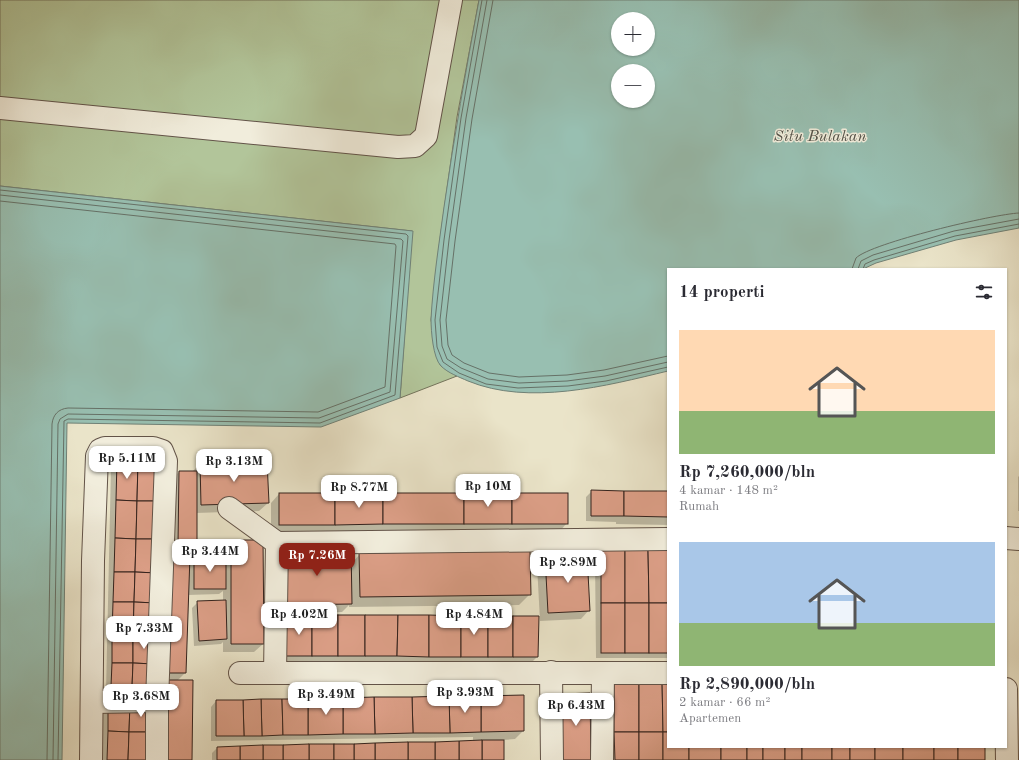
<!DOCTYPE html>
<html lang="id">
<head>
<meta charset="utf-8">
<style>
  :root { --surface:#fff; --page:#f7f7f7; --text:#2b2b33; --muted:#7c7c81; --accent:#8f2418 }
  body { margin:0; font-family:"Old Standard TT",serif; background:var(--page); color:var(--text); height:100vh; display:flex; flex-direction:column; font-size:15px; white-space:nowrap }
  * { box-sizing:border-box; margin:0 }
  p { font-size:13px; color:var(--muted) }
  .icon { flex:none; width:22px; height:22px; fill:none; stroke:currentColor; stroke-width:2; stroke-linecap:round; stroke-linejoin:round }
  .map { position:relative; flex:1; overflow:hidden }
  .side { position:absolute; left:667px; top:268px; width:340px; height:480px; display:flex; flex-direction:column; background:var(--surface); border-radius:0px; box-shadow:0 1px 3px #0004 }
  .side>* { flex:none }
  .buttons { position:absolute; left:611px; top:12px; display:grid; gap:8px }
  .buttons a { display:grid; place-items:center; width:44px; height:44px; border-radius:50%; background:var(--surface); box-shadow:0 1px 3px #0004; font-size:20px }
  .price { position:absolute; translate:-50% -34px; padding:0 9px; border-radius:8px; background:#fff; color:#222; font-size:13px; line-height:26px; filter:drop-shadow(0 1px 2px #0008) }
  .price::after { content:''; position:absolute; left:50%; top:24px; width:12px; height:9px; margin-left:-6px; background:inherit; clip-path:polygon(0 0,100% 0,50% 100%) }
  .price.on { background:var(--accent); color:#fff }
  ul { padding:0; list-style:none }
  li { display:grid; align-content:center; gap:8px; height:212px; padding:0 12px }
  li span { display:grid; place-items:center; height:124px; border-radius:0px; color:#555 }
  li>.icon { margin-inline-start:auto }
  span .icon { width:72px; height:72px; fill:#fffc; stroke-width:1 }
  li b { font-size:17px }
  h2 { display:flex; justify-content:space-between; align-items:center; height:48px; padding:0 12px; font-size:17px }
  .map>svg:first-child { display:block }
</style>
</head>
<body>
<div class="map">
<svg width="1019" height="760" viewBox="0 0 1019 760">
  <rect width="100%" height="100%" fill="#eae4c9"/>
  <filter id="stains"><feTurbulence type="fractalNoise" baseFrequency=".005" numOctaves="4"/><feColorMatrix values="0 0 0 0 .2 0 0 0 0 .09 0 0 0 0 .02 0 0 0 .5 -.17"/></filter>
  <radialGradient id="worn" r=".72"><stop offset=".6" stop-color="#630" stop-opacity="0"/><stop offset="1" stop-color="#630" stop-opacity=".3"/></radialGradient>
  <!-- green -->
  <path fill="#b2c59a" stroke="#74745c" d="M0 0H479L457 117 440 239 431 320 440 365 457 376 400 398 412 231 0 186Z"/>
  <!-- water -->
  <g fill="#98bfb1" stroke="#708176" fill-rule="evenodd">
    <path d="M479 0H1019V228L956 240 876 263 863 269H668V371C606 386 529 406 468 381 459 377 448 373 441 366 433 358 431 331 431 319 433 282 439 244 444 207 454 138 466 69 479 0ZM618 19H648V49H618ZM618 71H648V101H618Z"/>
    <path d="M0 186 413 231 400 398 321 427 67 423 62 760H0Z"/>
  </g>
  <!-- shadow -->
  <g fill="#0003">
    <path d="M117 461 147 693 106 692 111 467Z"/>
    <path d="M200 464 268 503 259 511 196 513V545L190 551H173L174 477 179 472H192Z"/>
    <path d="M1019 476V511H1018V477Z"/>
    <path d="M592 491 668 492V525L616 524V522L586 521V497Z"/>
    <path d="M279 494 567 523 559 532 271 533V503Z"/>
    <path d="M231 541 263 644 254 652H223V642L221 644 194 646 192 608 198 602H223V591L219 594 188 595 185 673 177 681 191 760 158 689 189 563 194 558H223V549Z"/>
    <path d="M601 551H668V661L667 658H596L595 557Z"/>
    <path d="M360 554 530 594 519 605 349 607V605L342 612 274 613 351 564Z"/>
    <path d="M545 557 589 610 581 619 540 621 537 565Z"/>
    <path d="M281 621 537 657 532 662 281 661Z"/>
    <path d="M615 681 668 747H984V760H610L609 686Z"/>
    <path d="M523 696V731L515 739 503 740V760H212V753L217 748 473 742V737L211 741V707L216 701Z"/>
    <path d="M109 703 151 760H102L103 709Z"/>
  </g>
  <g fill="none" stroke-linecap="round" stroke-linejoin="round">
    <!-- shore -->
    <g stroke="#667167" stroke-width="1">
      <path d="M482 0 461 118 444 240 435 320 437 347 443 362 459 373 486 384 518 388 568 386 606 381 668 367"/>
      <path d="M487 0 466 118 449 240 440 320 442 346 447 359 461 368 488 379 519 383 567 381 605 376 668 362"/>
      <path d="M493 0 472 119 455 241 446 320 448 345 452 355 464 363 489 373 519 377 567 375 604 370 668 356"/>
      <path d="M0 190 406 234 408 236 395 395 320 423 68 419 64 421 58 760"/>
      <path d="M0 195 401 239 403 241 390 392 319 418 68 414 60 419 58 424 53 760"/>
      <path d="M0 201 395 244 396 246 385 387 318 412 68 408C58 409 53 415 52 424L47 760"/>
      <path d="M852 269 856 258C871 243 994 214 1019 213"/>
      <path d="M858 269 861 261 873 255 954 231 1019 219"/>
      <path d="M863 269 865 264 874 260 955 236 1019 224"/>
    </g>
  </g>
  <!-- building -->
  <g fill="#db9e86" stroke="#35231d">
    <path d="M117 460 138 461 137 501 116 500Z"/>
    <path d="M138 461H159L158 501H137Z"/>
    <path d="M267 461 269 503 201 505 200 463Z"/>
    <path d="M179 471H197V546L178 545Z"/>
    <path d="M591 490 624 491V516H591Z"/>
    <path d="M624 491H668V517L624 516Z"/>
    <rect x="279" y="493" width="56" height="32"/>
    <path d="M335 493H383V524L335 525Z"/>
    <rect x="383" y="493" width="81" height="31"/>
    <rect x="464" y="493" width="48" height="31"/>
    <rect x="512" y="493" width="56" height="31"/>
    <path d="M116 500 137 501 136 539 115 538Z"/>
    <path d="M137 501H158V539H136Z"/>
    <path d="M115 538 136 539 135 572H114Z"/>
    <path d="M136 539H158L157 573 135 572Z"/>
    <path d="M231 540H263L264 644H231Z"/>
    <path d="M351 548 352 604 282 605V549Z"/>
    <rect x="601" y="550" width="24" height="53"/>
    <path d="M625 550H648L649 603H625Z"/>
    <path d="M648 550H668V603H649Z"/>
    <path d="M530 551 531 595 360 597 359 553Z"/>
    <path d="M172 554 190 555 186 673H168Z"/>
    <path d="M587 554 590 611 548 613 545 556Z"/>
    <rect x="194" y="557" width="32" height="32"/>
    <path d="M114 572H135L134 602H113Z"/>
    <path d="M135 572 157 573 156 603 134 602Z"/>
    <path d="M226 600 227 639 199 641 197 601Z"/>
    <path d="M113 602H134L133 636 112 635Z"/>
    <path d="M134 602 156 603 155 636H133Z"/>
    <rect x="601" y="603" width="24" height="50"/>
    <rect x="625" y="603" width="24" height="50"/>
    <rect x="649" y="603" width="19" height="50"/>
    <rect x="286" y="615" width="26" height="41"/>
    <rect x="312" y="615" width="26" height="41"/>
    <rect x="338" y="615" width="27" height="41"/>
    <path d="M365 615H398L397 656H365Z"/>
    <path d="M398 615H429V657L397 656Z"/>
    <path d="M429 615 461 616V657H429Z"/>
    <rect x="461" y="616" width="27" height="41"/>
    <rect x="488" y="616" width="25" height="41"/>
    <path d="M513 616H539L538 657H513Z"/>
    <path d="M112 635 133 636V663H112Z"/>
    <path d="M133 636H155L154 664 133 663Z"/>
    <path d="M112 663H133L132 687 111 686Z"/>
    <path d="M133 663 154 664V687H132Z"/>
    <path d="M639 679V732H614V680Z"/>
    <path d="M639 679H662L663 732H639Z"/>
    <path d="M662 679H668V732H663Z"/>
    <path d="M166 680H193L192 760H165Z"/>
    <path d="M590 693 591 760H562L561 694Z"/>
    <path d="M524 695V731L481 732V696Z"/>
    <path d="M449 696H481V732L450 733Z"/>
    <path d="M449 696 450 733H413L412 697Z"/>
    <path d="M374 697H412L413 733 375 734Z"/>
    <path d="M374 697 375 734H343V698Z"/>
    <path d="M343 698V734L308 735V699Z"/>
    <path d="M261 699H282L283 735 262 736Z"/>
    <path d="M261 699 262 736H244L243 700Z"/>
    <path d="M282 699H308V735H283Z"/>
    <path d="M216 700H243L244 736H216Z"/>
    <path d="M108 702 130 703 129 732 108 731Z"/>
    <path d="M130 703H153L152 732H129Z"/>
    <path d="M108 731 129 732 128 760H107Z"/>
    <path d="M129 732H152L151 760H128Z"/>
    <path d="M614 732H639V760H615Z"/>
    <rect x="639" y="732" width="24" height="28"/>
    <path d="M663 732H668V747H689V760H663Z"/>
    <rect x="482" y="740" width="22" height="20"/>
    <path d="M482 740V760H459V741Z"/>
    <path d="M459 741V760H435V742Z"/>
    <rect x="408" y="742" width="27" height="18"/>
    <path d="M408 742V760H375V743Z"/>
    <path d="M375 743V760H354V744Z"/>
    <rect x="309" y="744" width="25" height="16"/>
    <path d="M309 744V760H283V745Z"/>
    <rect x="334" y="744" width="20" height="16"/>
    <rect x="263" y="745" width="20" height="15"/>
    <path d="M263 745V760H240V746Z"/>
    <path d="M240 746V760H217V747Z"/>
    <rect x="689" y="747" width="32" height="13"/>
    <rect x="721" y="747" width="26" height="13"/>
    <rect x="747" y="747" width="16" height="13"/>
    <rect x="763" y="747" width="22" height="13"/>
    <rect x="785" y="747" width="17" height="13"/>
    <rect x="802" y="747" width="30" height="13"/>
    <rect x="832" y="747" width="18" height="13"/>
    <rect x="850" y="747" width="25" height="13"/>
    <rect x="875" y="747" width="28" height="13"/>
    <rect x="903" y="747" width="31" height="13"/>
    <rect x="934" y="747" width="24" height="13"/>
    <rect x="958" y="747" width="27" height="13"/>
  </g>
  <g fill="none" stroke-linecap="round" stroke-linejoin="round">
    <defs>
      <g id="minor">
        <path d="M0 108 398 147 415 146 426 136 451 0"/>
        <path d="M229 508 277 543 668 539"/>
        <path d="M1006 538 1019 539"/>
        <path d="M551 672 552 760"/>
        <path d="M240 673H668"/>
        <path d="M275 673 277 543"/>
        <path d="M1006 689 1007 760"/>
        <path d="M92 702 157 701"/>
        <path d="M91 760 93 561 97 456 100 450 105 448H153L162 451 166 461 157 701V760"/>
        <path d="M602 760 603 673"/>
      </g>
    </defs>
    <!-- minor casing -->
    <use href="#minor" stroke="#625348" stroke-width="24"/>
    <!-- minor -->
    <use href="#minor" stroke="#f1eddc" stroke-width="22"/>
  </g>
  <g text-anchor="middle" stroke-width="3" stroke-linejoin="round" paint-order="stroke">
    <!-- water labels -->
    <g font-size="16" font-style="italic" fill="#535249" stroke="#f1eddc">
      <text x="820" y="141">Situ Bulakan</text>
    </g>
  </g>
  <rect width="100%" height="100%" filter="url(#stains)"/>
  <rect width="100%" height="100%" fill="url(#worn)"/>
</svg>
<div class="buttons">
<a>+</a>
<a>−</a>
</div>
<b class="price" style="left:127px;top:480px">Rp 5.11M</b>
<b class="price" style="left:234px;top:483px">Rp 3.13M</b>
<b class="price" style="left:488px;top:508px">Rp 10M</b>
<b class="price" style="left:359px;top:509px">Rp 8.77M</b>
<b class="price" style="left:210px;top:573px">Rp 3.44M</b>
<b class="price on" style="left:317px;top:577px">Rp 7.26M</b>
<b class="price" style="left:568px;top:584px">Rp 2.89M</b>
<b class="price" style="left:299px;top:636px">Rp 4.02M</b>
<b class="price" style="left:474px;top:636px">Rp 4.84M</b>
<b class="price" style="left:144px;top:650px">Rp 7.33M</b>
<b class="price" style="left:465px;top:714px">Rp 3.93M</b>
<b class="price" style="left:326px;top:716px">Rp 3.49M</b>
<b class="price" style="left:141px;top:718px">Rp 3.68M</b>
<b class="price" style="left:576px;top:727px">Rp 6.43M</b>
<section class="side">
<h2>14 properti<svg class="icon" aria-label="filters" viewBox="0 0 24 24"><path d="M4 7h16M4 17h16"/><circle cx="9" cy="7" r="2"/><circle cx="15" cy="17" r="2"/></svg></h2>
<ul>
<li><span style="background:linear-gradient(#ffd9b3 65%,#8fb573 0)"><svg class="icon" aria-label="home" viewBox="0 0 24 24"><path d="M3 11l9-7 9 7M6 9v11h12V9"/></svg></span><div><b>Rp 7,260,000/bln</b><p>4 kamar · 148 m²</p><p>Rumah</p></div></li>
<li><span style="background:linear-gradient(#a9c7e8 65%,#8fb573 0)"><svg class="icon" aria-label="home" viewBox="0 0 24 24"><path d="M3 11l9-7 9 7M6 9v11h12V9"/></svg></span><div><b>Rp 2,890,000/bln</b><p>2 kamar · 66 m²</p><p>Apartemen</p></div></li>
</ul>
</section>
</div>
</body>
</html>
